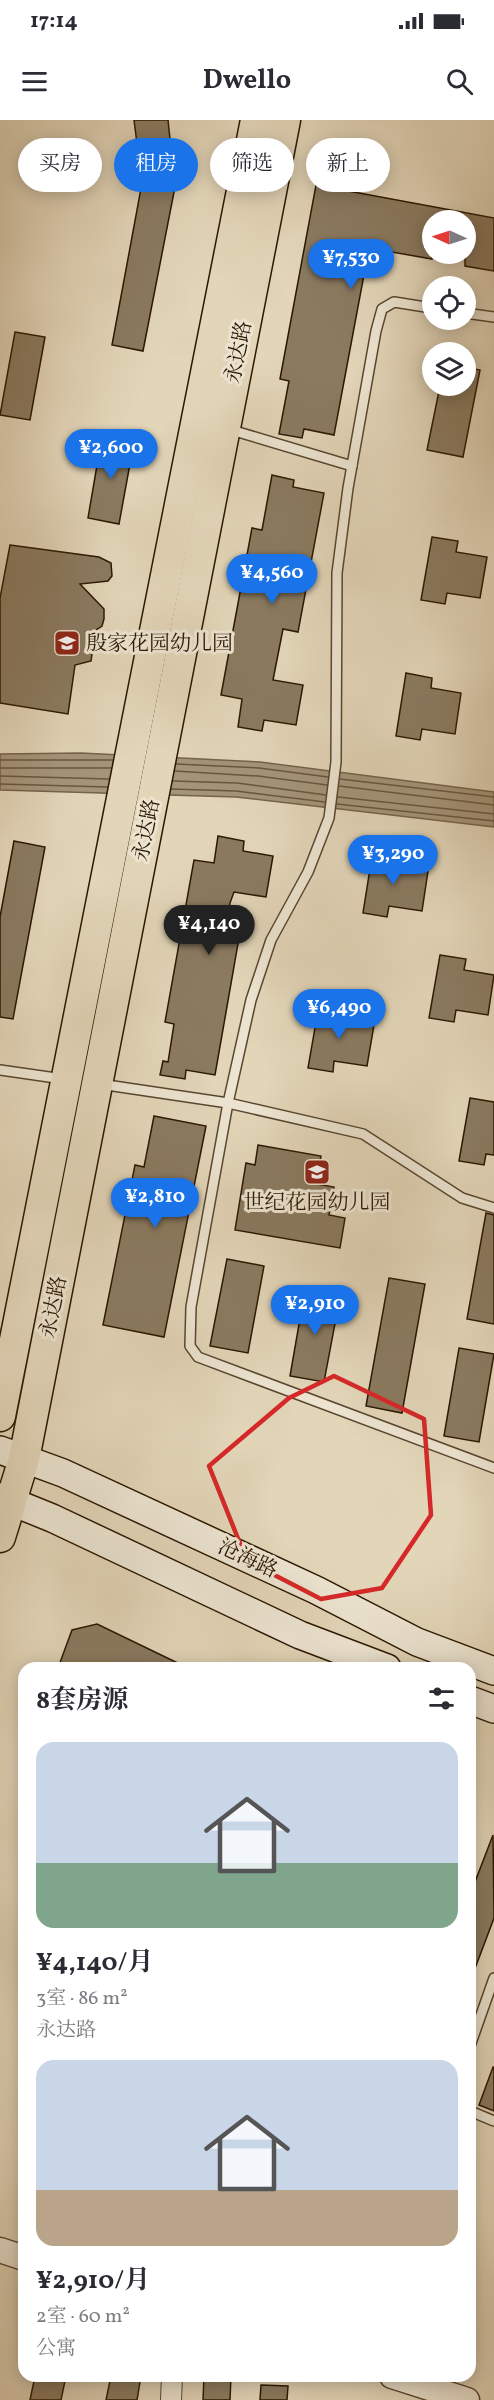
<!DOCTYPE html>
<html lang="zh">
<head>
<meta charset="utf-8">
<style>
  :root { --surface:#fff; --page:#f2f2f3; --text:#2b2b33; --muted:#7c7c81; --accent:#1a73e8 }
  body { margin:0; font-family:Vollkorn,"Noto Serif SC",serif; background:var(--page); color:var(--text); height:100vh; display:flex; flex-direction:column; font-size:22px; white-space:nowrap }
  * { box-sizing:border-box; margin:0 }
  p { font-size:20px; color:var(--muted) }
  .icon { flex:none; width:33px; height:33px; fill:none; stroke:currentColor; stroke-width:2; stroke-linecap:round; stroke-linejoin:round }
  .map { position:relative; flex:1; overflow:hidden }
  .drawer { position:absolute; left:18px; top:1542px; width:458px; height:720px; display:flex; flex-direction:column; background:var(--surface); border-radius:18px; box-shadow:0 3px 15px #0003 }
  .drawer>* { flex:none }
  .banner { position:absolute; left:18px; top:18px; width:459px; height:54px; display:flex; gap:12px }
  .needle { width:39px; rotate:273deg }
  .tools { position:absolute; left:422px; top:90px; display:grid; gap:12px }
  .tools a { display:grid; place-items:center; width:54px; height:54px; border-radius:50%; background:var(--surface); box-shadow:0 3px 15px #0003; font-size:30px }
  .price { position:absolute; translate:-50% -51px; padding:0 14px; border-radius:21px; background:var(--accent); color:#fff; font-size:20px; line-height:39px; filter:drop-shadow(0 2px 3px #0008) }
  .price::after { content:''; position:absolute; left:50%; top:36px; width:18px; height:14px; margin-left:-9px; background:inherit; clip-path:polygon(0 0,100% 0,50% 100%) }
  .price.current { background:#222; color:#fff }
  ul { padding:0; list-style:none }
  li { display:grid; align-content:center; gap:12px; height:318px; padding:0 18px }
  li span { display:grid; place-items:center; height:186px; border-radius:18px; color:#555 }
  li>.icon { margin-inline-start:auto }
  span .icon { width:108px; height:108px; fill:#fffc; stroke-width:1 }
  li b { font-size:26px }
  h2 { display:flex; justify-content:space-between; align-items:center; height:72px; padding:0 18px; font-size:26px }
  .tag { padding:0 21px; border-radius:27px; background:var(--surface); box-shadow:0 3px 15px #0003; font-size:21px; line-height:54px }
  .tag.current { background:var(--accent); color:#fff }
  .status { display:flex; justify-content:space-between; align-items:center; height:42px; padding:0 30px; background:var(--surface); direction:ltr }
  .status svg { height:16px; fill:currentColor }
  header { display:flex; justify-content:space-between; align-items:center; height:78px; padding:0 18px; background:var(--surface); font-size:27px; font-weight:700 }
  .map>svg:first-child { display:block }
</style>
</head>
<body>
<div class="status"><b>17:14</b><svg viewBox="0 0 49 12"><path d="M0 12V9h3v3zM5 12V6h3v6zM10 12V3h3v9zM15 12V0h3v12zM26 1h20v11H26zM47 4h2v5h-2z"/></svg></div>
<header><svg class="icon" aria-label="menu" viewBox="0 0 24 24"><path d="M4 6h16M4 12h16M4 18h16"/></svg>Dwello<svg class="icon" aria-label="search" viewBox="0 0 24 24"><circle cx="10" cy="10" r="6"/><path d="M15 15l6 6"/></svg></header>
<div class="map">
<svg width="494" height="2280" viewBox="0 0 494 2280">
  <rect width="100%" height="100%" fill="#e2d5b8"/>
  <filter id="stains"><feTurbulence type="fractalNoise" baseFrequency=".00333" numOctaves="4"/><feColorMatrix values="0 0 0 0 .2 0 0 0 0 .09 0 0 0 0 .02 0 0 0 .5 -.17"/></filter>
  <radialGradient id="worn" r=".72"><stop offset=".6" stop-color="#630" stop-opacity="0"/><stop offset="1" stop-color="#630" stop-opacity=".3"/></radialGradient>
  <!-- water -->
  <path fill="#a4947a" stroke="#74624a" stroke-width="1.5" d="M81 633 260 642 494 672V707L236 677 0 670V634Z"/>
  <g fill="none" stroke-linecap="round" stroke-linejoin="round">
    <!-- shore -->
    <g stroke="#68563e" stroke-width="1.5">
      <path d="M0 640H113"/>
      <path d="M176 644 259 648 328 657"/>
      <path d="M0 648H111"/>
      <path d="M175 651 258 656 327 665"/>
      <path d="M0 656 109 659"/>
      <path d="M340 659 494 677"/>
      <path d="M173 661 237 663 326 675"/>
      <path d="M0 664 108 667"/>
      <path d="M339 666 494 685"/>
      <path d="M171 669 236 671 325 682"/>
      <path d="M338 677 494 694"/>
      <path d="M337 684 494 701"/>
    </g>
  </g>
  <!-- building -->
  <g fill="#8a7a60" stroke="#2b1701" stroke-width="1.5">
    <path d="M134 0H168L175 67 143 231 112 225 142 63Z"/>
    <path d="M316 65 494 98V151L465 146V100H432V139L369 128 334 315 304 309 302 318 279 314 289 261 280 259Z"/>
    <path d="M15 212 45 217 30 300 0 295Z"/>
    <path d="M465 247 480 250 463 337 427 330 440 266H465Z"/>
    <path d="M102 316 134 322 119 404 88 398Z"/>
    <path d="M272 355 294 360 293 367 324 373 298 512 283 509 273 560 303 565 296 605 264 600 262 611 238 607 242 579 221 575 252 408 262 410Z"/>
    <path d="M432 417 458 421 456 432 487 437 480 478 447 473 445 484 421 480Z"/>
    <path d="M10 425 99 437 111 443 112 456 108 461 80 464 104 489V499L102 506 87 516 93 527 91 541 75 545 68 594 0 583V478Z"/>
    <path d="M406 553 432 558 431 568 461 573 455 614 422 609 420 620 396 616Z"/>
    <path d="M218 716 244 721 243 731 273 736 266 777 234 772 230 783 225 816 239 818 215 955 186 950 185 959 160 955 163 941 168 942 174 904 165 902 194 740 214 743Z"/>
    <path d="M14 721 45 727 13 899 0 897V797Z"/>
    <path d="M373 730 399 735 398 745 428 751 422 791 389 786 387 797 363 793Z"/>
    <path d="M440 835 466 839 464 850 494 855 488 895 456 890 454 902 429 898Z"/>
    <path d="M319 885 345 889 343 900 374 905 367 946 334 941 333 952 308 948Z"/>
    <path d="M470 978 494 982V1035L486 1034 484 1045 459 1041Z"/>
    <path d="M154 996 206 1006 164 1217 103 1205 135 1045 144 1047Z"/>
    <path d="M258 1025 321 1036 316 1064 334 1067 329 1095 345 1098 340 1128 235 1110 246 1043 255 1045Z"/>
    <path d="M486 1093 494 1095V1204L467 1199Z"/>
    <path d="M227 1139 264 1146 248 1233 210 1226Z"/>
    <path d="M389 1158 425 1164 402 1293 366 1286Z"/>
    <path d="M305 1170 340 1177 324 1262 290 1256Z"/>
    <path d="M459 1228 494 1234 479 1322 444 1316Z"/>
    <path d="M97 1504 188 1548H58L72 1510Z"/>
    <path d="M493 1715 494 1798 471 1859 470 1775Z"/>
    <path d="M493 1947 494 1948V1991L479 1985Z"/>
    <path d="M35 2256H66L61 2280H30Z"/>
    <path d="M111 2256H141L137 2280H106Z"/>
    <path d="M204 2256H231L230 2280H203Z"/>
    <path d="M261 2265 288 2266 287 2280H260Z"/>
  </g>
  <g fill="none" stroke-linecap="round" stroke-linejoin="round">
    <defs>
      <g id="service">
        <path d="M432 188 394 182 382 189 376 211 348 368 337 453 336 642 329 698 308 752 271 820 251 880 228 983 191 1187 190 1226 198 1237 494 1348"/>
        <path d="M465 193 494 197"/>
        <path d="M228 309 352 346"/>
        <path d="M0 950 63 959"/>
        <path d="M100 964 228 983 363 1014 462 1078 494 1088"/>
        <path d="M470 1926 494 1858"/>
        <path d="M470 1991 494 2001"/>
      </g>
      <path id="minor" d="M171 2280 172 2256"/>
      <g id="tertiary">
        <path d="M0 2130 24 2138"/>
        <path d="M392 2256 467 2280"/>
      </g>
      <g id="secondary">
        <path d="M0 1330 63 1353 316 1470 417 1522 494 1551"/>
        <path d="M0 1377 52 1398 300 1515 387 1548"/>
        <path d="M470 1580 494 1589"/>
      </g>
      <g id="primary">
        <path d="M0 1296 256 0"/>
        <path d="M0 1417 24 1339 285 0"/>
      </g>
    </defs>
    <!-- service casing -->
    <use href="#service" stroke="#59462f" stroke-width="12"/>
    <!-- minor casing -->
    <use href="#minor" stroke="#59462f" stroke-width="22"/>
    <!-- tertiary casing -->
    <use href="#tertiary" stroke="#59462f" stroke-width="27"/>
    <!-- secondary casing -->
    <use href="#secondary" stroke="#2b1701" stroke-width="30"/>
    <!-- primary casing -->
    <use href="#primary" stroke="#2b1701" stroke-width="33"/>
    <!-- service -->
    <use href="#service" stroke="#ece4d1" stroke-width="9"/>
    <!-- minor -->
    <use href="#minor" stroke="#ece4d1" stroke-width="20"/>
    <!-- tertiary -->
    <use href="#tertiary" stroke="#ece4d1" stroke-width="24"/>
    <!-- secondary -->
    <use href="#secondary" stroke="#ece4d1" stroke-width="27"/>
    <!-- primary -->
    <use href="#primary" stroke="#e2d5b8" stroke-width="30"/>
  </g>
  <!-- marked area -->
  <path fill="none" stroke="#d62828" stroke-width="4.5" stroke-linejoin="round" d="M334 1256 424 1299 431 1395 382 1468 321 1479 247 1441 209 1346 289 1278Z"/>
  <!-- icons -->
  <defs>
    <symbol id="school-square" viewBox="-11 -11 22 22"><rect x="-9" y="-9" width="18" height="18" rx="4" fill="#8f2418" stroke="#ece4d1"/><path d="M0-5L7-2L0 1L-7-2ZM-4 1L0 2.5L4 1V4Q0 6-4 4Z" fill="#fff"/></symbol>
  </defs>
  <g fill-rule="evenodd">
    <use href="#school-square" x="52" y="508" width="30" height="30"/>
    <use href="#school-square" x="302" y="1037" width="30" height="30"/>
  </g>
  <g text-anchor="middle" stroke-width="6" stroke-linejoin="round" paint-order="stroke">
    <!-- street labels -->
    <g font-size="21" fill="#2b1701" stroke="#ece4d1">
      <text transform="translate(238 232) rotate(-79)" y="7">永达路</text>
      <text transform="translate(146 710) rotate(-79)" y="7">永达路</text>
      <text transform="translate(53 1187) rotate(-79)" y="7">永达路</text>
      <text transform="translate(248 1438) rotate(25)" y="7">沧海路</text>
    </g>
    <!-- poi labels -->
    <g font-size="21" fill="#2b1701" stroke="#ece4d1" text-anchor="start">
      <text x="86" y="530">殷家花园幼儿园</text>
      <text x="317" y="1089" text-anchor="middle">世纪花园幼儿园</text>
    </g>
  </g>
  <rect width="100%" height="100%" filter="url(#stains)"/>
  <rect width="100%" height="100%" fill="url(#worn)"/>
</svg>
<div class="tools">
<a><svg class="needle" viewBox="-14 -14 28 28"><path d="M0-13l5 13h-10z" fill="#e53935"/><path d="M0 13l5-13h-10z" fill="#7c7c81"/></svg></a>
<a><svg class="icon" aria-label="locate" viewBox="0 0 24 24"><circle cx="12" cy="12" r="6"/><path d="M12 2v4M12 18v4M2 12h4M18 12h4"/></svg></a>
<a><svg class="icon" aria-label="layers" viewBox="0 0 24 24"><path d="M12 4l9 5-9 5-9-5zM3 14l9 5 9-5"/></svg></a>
</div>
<b class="price" style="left:351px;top:170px">¥7,530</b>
<b class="price" style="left:111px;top:360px">¥2,600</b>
<b class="price" style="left:272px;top:485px">¥4,560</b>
<b class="price" style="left:393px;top:766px">¥3,290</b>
<b class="price current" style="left:209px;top:836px">¥4,140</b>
<b class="price" style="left:339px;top:920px">¥6,490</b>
<b class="price" style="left:155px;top:1109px">¥2,810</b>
<b class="price" style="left:315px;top:1216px">¥2,910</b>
<div class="banner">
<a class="tag">买房</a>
<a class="tag current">租房</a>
<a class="tag">筛选</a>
<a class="tag">新上</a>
</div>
<section class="drawer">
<h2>8套房源<svg class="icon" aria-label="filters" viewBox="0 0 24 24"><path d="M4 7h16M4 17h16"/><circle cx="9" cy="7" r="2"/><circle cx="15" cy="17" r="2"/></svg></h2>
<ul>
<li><span style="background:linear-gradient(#c9d6e8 65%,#7fa58c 0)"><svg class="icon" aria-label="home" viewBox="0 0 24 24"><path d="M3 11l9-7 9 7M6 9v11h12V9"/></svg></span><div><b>¥4,140/月</b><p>3室 · 86 m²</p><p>永达路</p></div></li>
<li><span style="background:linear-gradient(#c9d6e8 70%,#b9a48a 0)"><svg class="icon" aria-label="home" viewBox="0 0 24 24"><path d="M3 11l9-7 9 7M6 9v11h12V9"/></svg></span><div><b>¥2,910/月</b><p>2室 · 60 m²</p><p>公寓</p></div></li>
</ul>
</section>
</div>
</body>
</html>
